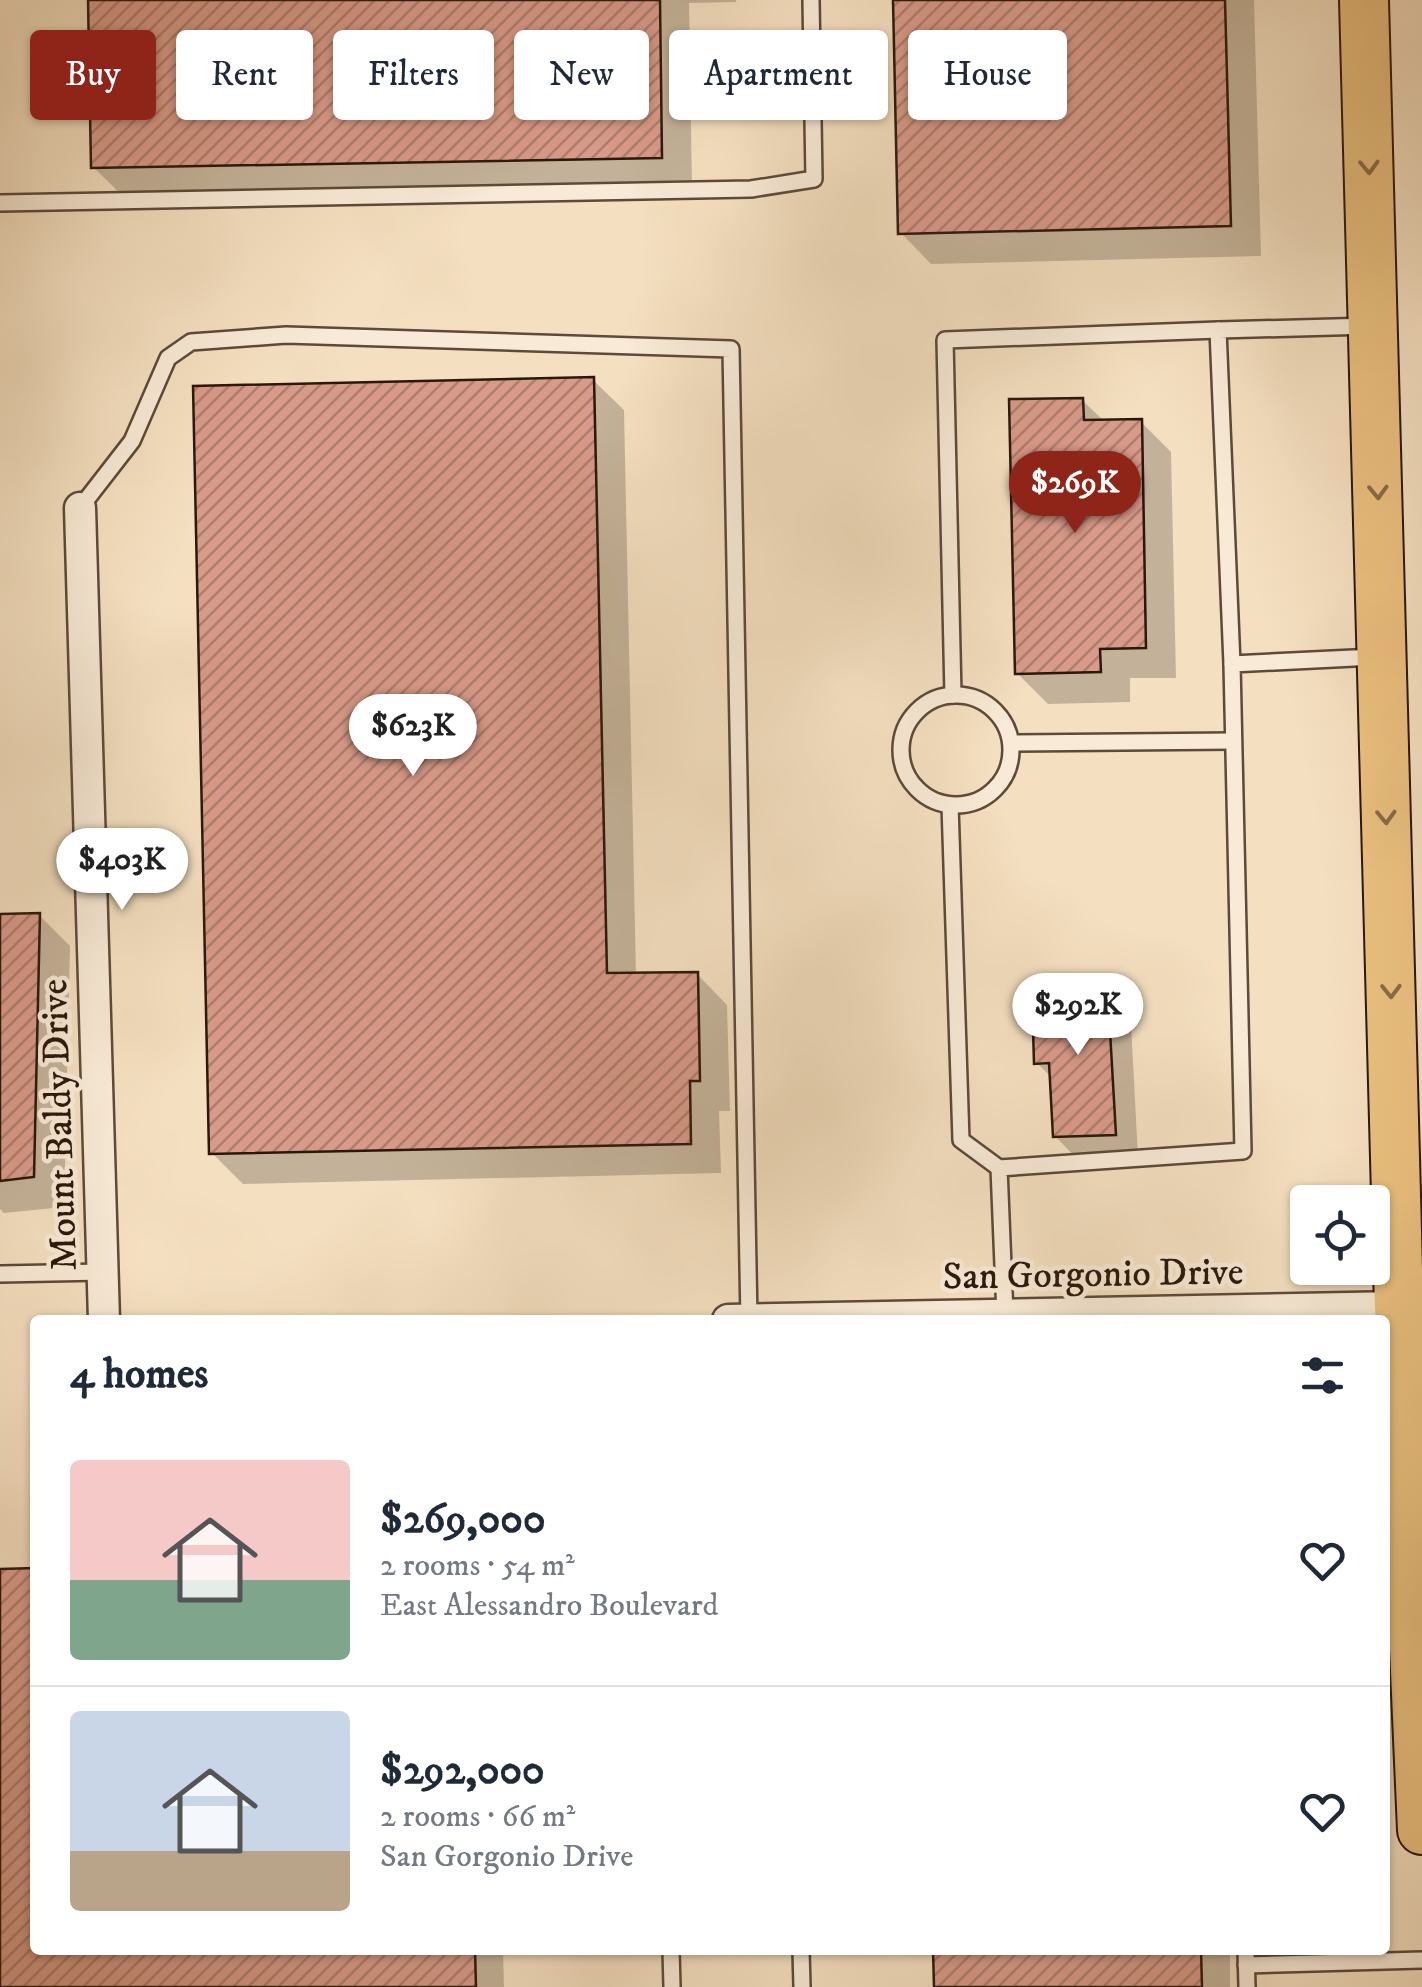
<!DOCTYPE html>
<html lang="en">
<head>
<meta charset="utf-8">
<style>
  :root { --surface:#fff; --page:#f2f2f3; --text:#1f2937; --muted:#747a83; --line:#e0e1e3; --accent:#8f2418 }
  body { margin:0; font-family:"IM FELL DW Pica",serif; background:var(--page); color:var(--text); height:100vh; display:flex; flex-direction:column; font-size:38px; white-space:nowrap }
  * { box-sizing:border-box; margin:0 }
  p { font-size:32px; color:var(--muted) }
  .icon { flex:none; width:55px; height:55px; fill:none; stroke:currentColor; stroke-width:2; stroke-linecap:round; stroke-linejoin:round }
  .map { position:relative; flex:1; overflow:hidden }
  .details { position:absolute; left:30px; top:1315px; width:1360px; height:640px; display:flex; flex-direction:column; background:var(--surface); border-radius:10px; box-shadow:0 2px 8px #0004 }
  .details>* { flex:none }
  .guide { position:absolute; left:30px; top:30px; width:1362px; height:90px; display:flex; gap:20px }
  .controls { position:absolute; left:1290px; top:1185px; display:grid; gap:20px }
  .controls a { display:grid; place-items:center; width:100px; height:100px; border-radius:10px; background:var(--surface); box-shadow:0 2px 8px #0004; font-size:50px }
  .price { position:absolute; translate:-50% -85px; padding:0 22px; border-radius:35px; background:#fff; color:#222; font-size:32px; line-height:65px; filter:drop-shadow(0 2px 5px #0008) }
  .price::after { content:''; position:absolute; left:50%; top:60px; width:30px; height:22px; margin-left:-15px; background:inherit; clip-path:polygon(0 0,100% 0,50% 100%) }
  .price.active { background:var(--accent); color:#fff }
  ul { padding:0; list-style:none }
  li { display:flex; align-items:center; gap:30px; height:250px; padding:0 40px }
  li+li { border-top:2px solid var(--line) }
  li span { display:grid; place-items:center; flex:none; width:280px; height:200px; border-radius:10px; color:#555 }
  li>.icon { margin-inline-start:auto }
  span .icon { width:120px; height:120px; fill:#fffc; stroke-width:1 }
  li b { font-size:42px }
  h2 { display:flex; justify-content:space-between; align-items:center; height:120px; padding:0 40px; font-size:42px }
  .chip { padding:0 35px; border-radius:10px; background:var(--surface); box-shadow:0 2px 8px #0004; font-size:35px; line-height:90px }
  .chip.active { background:var(--accent); color:#fff }
  .map>svg:first-child { display:block }
</style>
</head>
<body>
<div class="map">
<svg width="1422" height="1987" viewBox="0 0 1422 1987">
  <defs>
    <pattern id="building-hatch" width="6" height="6" patternUnits="userSpaceOnUse" patternTransform="scale(2.5)"><rect width="6" height="6" fill="#d89a89"/><path d="M-1 1l2-2M0 6l6-6M5 7l2-2" fill="none" stroke="#af7d6e"/></pattern>
  </defs>
  <rect width="100%" height="100%" fill="#f4dfc0"/>
  <filter id="stains"><feTurbulence type="fractalNoise" baseFrequency=".002" numOctaves="4"/><feColorMatrix values="0 0 0 0 .2 0 0 0 0 .09 0 0 0 0 .02 0 0 0 .5 -.17"/></filter>
  <radialGradient id="worn" r=".72"><stop offset=".6" stop-color="#630" stop-opacity="0"/><stop offset="1" stop-color="#630" stop-opacity=".3"/></radialGradient>
  <!-- shadow -->
  <g fill="#0003">
    <path d="M91 0H736V2L689 3 692 188 124 197 93 167Z"/>
    <path d="M895 0H1254L1261 256 931 264 901 233Z"/>
    <path d="M593 380 624 410 636 976 697 974 727 1005 730 1111H719L721 1173 243 1184 212 1153Z"/>
    <path d="M1082 400 1105 422H1141L1171 452 1176 678H1130V702L1048 704 1017 673Z"/>
    <path d="M39 915 70 946 64 1207 4 1213 0 1209V916Z"/>
    <path d="M1106 982 1130 1005 1138 1157 1078 1160 1055 1136 1053 1079 1037 1063Z"/>
    <path d="M35 1570V1950H503L504 1987H0V1571Z"/>
    <path d="M936 1950H1230V1987H937Z"/>
  </g>
  <!-- building -->
  <g fill="url(#building-hatch)" stroke="#2b180b" stroke-width="2.5">
    <path d="M88 0H660L662 158 91 168Z"/>
    <path d="M893 0H1225L1231 226 898 234Z"/>
    <path d="M594 377 607 973 698 972 700 1081H690L691 1144 209 1154 193 386Z"/>
    <path d="M1083 398 1084 420 1142 419 1146 648 1100 649 1101 672 1015 674 1009 399Z"/>
    <path d="M40 913 34 1177 0 1181V914Z"/>
    <path d="M1107 979 1116 1135 1053 1137 1049 1063 1034 1064 1033 1029 1046 1028 1044 982Z"/>
    <path d="M35 1568V1950H475L476 1987H0V1569Z"/>
    <path d="M933 1950H1201L1202 1987H934Z"/>
  </g>
  <g fill="none" stroke-linecap="round" stroke-linejoin="round">
    <defs>
      <g id="service">
        <path d="M0 203 751 189 814 179 811 0"/>
        <path d="M80 508 132 441 168 358 191 342 286 335 731 349 749 1320"/>
        <path d="M1232 664 1218 330 1370 326"/>
        <path d="M953 695 945 340 1218 330"/>
        <circle cx="956" cy="750" r="55"/>
        <path d="M1011 743 1233 741"/>
        <path d="M950 805 961 1140 999 1168"/>
        <path d="M0 1274 103 1272"/>
        <path d="M1005 1315 999 1168 1243 1151 1232 664 1374 657"/>
        <path d="M671 1950 672 1987"/>
        <path d="M801 1950 802 1987"/>
        <path d="M1246 1950 1247 1987"/>
        <path d="M1246 1965 1422 1960"/>
      </g>
      <g id="minor">
        <path d="M80 508 104 1320"/>
        <path d="M728 1320 1399 1307"/>
      </g>
      <path id="primary" d="M1364 0 1399 1307 1422 1830"/>
    </defs>
    <!-- service casing -->
    <use href="#service" stroke="#5d4a38" stroke-width="20"/>
    <!-- minor casing -->
    <use href="#minor" stroke="#5d4a38" stroke-width="35"/>
    <!-- primary casing -->
    <use href="#primary" stroke="#2b180b" stroke-width="52"/>
    <!-- service -->
    <use href="#service" stroke="#f8ead6" stroke-width="15"/>
    <!-- minor -->
    <use href="#minor" stroke="#f8ead6" stroke-width="30"/>
    <!-- primary -->
    <use href="#primary" stroke="#eac080" stroke-width="48"/>
  </g>
  <!-- one-way arrows -->
  <defs><path id="oneway-chevron" d="M-2-3.5L2.5 0L-2 3.5" fill="none" stroke-width="1.6" stroke-linecap="round" stroke-linejoin="round" transform="scale(2.5)"/></defs>
  <g stroke="#8a6c46">
    <use href="#oneway-chevron" transform="translate(1369 167) rotate(88)"/>
    <use href="#oneway-chevron" transform="translate(1378 492) rotate(88)"/>
    <use href="#oneway-chevron" transform="translate(1386 817) rotate(88)"/>
    <use href="#oneway-chevron" transform="translate(1391 991) rotate(89)"/>
  </g>
  <g text-anchor="middle" stroke-width="9" stroke-linejoin="round" paint-order="stroke">
    <!-- street labels -->
    <g font-size="38" fill="#2b180b" stroke="#f8ead6">
      <text transform="translate(58 1125) rotate(-92)" y="13">Mount Baldy Drive</text>
      <text transform="translate(1093 1273) rotate(-1)" y="13">San Gorgonio Drive</text>
    </g>
  </g>
  <rect width="100%" height="100%" filter="url(#stains)"/>
  <rect width="100%" height="100%" fill="url(#worn)"/>
</svg>
<div class="controls">
<a><svg class="icon" aria-label="locate" viewBox="0 0 24 24"><circle cx="12" cy="12" r="6"/><path d="M12 2v4M12 18v4M2 12h4M18 12h4"/></svg></a>
</div>
<b class="price active" style="left:1075px;top:536px">$269K</b>
<b class="price" style="left:413px;top:779px">$623K</b>
<b class="price" style="left:122px;top:913px">$403K</b>
<b class="price" style="left:1078px;top:1058px">$292K</b>
<div class="guide">
<a class="chip active">Buy</a>
<a class="chip">Rent</a>
<a class="chip">Filters</a>
<a class="chip">New</a>
<a class="chip">Apartment</a>
<a class="chip">House</a>
</div>
<section class="details">
<h2>4 homes<svg class="icon" aria-label="filters" viewBox="0 0 24 24"><path d="M4 7h16M4 17h16"/><circle cx="9" cy="7" r="2"/><circle cx="15" cy="17" r="2"/></svg></h2>
<ul>
<li><span style="background:linear-gradient(#f6c9c9 60%,#7fa58c 0)"><svg class="icon" aria-label="home" viewBox="0 0 24 24"><path d="M3 11l9-7 9 7M6 9v11h12V9"/></svg></span><div><b>$269,000</b><p>2 rooms · 54 m²</p><p>East Alessandro Boulevard</p></div><svg class="icon" aria-label="heart" viewBox="0 0 24 24"><path d="M12 20l-8-8c-3-5 5-10 8-4 3-6 11-1 8 4z"/></svg></li>
<li><span style="background:linear-gradient(#c9d6e8 70%,#b9a48a 0)"><svg class="icon" aria-label="home" viewBox="0 0 24 24"><path d="M3 11l9-7 9 7M6 9v11h12V9"/></svg></span><div><b>$292,000</b><p>2 rooms · 66 m²</p><p>San Gorgonio Drive</p></div><svg class="icon" aria-label="heart" viewBox="0 0 24 24"><path d="M12 20l-8-8c-3-5 5-10 8-4 3-6 11-1 8 4z"/></svg></li>
</ul>
</section>
</div>
</body>
</html>
